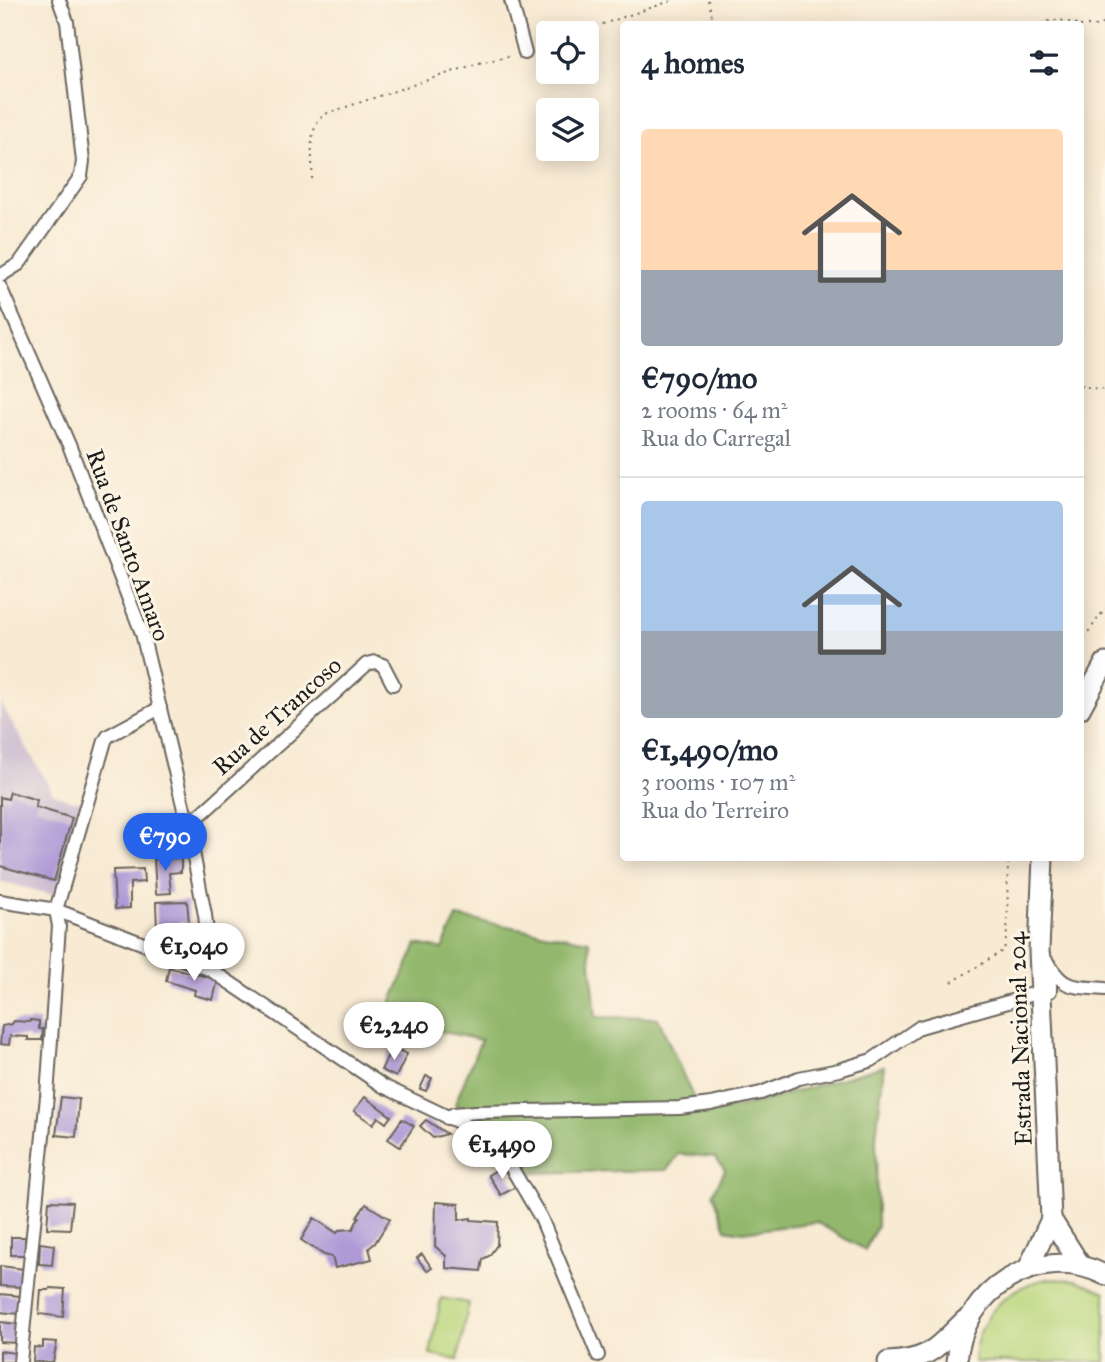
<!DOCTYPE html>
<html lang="en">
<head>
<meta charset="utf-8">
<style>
  :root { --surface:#fff; --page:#f6f6f7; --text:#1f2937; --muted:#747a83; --line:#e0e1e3; --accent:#2563eb }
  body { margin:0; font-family:"IM FELL Great Primer",serif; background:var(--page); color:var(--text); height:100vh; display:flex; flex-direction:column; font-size:26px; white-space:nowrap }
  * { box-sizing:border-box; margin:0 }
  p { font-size:23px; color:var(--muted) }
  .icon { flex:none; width:38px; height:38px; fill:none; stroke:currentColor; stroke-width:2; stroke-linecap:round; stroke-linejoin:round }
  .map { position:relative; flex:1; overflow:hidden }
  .sheet { position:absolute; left:620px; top:21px; width:464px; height:840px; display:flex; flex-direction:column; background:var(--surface); border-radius:7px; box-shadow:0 4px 18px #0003 }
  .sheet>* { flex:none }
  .buttons { position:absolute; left:536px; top:21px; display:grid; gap:14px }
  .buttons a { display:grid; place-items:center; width:63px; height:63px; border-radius:7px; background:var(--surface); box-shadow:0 4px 18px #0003; font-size:35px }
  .price { position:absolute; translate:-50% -60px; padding:0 16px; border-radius:24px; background:#fff; color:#222; font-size:23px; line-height:46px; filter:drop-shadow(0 2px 4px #0008) }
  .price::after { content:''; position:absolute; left:50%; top:42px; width:21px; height:16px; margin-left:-10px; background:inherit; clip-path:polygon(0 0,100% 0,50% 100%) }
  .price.selected { background:var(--accent); color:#fff }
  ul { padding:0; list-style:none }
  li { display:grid; align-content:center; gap:14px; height:371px; padding:0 21px }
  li+li { border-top:2px solid var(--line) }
  li span { display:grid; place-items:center; height:217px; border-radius:7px; color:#555 }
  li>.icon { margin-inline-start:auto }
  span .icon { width:126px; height:126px; fill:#fffc; stroke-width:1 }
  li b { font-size:30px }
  h2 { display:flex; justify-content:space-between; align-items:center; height:84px; padding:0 21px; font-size:30px }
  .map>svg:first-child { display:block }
</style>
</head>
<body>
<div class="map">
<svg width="1105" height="1362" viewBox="0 0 1105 1362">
  <rect width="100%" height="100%" fill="#fcf5e5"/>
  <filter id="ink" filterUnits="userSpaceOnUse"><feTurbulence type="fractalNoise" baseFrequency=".0143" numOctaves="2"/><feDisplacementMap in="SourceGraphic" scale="14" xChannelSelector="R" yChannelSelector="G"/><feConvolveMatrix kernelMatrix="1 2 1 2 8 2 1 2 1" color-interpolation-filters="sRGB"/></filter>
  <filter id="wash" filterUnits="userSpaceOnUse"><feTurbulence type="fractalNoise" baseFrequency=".00686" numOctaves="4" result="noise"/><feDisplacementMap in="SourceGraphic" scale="28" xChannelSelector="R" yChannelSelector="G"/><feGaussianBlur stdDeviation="1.57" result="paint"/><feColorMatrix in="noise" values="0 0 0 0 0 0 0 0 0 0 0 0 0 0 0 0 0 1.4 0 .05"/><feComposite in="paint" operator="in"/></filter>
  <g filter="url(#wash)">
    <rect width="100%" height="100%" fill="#f8ead3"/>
    <!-- industrial -->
    <path fill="#cebed2" d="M0 702 53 793 72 801H86L61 893 50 894 0 881Z"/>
    <!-- green -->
    <g fill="#bad77e" stroke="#6b7a4d" stroke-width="2">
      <path d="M1047 1279 1076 1280 1105 1292V1362H974C976 1319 1005 1287 1047 1279Z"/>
      <path d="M441 1298 469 1303 458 1360 430 1355Z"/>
    </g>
    <!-- forest -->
    <path fill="#93b86d" stroke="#586a44" stroke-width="2" d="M457 917 589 941 596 1017 658 1018 700 1113 746 1106 884 1066 876 1137 877 1226 865 1250 816 1222 743 1232 726 1229 713 1193 725 1170 715 1157 679 1154 667 1170 525 1173 502 1142 473 1123 455 1104 481 1040 384 1019 417 944 442 949Z"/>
    <g id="blocks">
      <!-- building -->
      <g fill="#af99d7">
        <path d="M10 792 37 800 35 807 72 818 54 881 0 866V797L8 799Z"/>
        <path d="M181 858V872L169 873 171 893 156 894 154 859Z"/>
        <path d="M143 869 144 882 130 883V908L115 909 113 870Z"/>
        <path d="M187 901 189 922 176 923 177 930 157 931 156 902Z"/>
        <path d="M169 967 218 980 213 1000 194 995 195 990 166 981Z"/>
        <path d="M377 1018 393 1022 390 1036 373 1032Z"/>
        <path d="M30 1020 39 1021V1029H43L42 1040H28V1037L10 1036 9 1045 0 1044 2 1026 12 1024 14 1021 30 1022Z"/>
        <path d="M392 1047 407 1054 396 1077 381 1070Z"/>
        <path d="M426 1076 432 1078 426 1091 420 1089Z"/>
        <path d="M61 1097 79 1099 76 1137 56 1135Z"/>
        <path d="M365 1097 391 1116 386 1123 378 1117 373 1124 354 1111Z"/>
        <path d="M402 1119 414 1126 400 1147 388 1139Z"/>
        <path d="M426 1120 447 1134 433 1138 420 1126Z"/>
        <path d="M503 1166 516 1187 501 1195 488 1175Z"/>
        <path d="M49 1201 73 1202 70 1229 47 1228Z"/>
        <path d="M436 1202 459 1204V1220L471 1218V1220L498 1222 497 1245 489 1256 483 1259 481 1271 446 1268V1256L435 1246Z"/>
        <path d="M366 1204 390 1219 375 1243 369 1248 372 1259 335 1268 332 1257 324 1255 301 1240 314 1218 337 1233 339 1230 353 1229 359 1217H357Z"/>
        <rect x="11" y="1237" width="14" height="18"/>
        <path d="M40 1243 54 1245 52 1265 39 1264Z"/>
        <path d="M422 1254 432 1268 427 1271 417 1258Z"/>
        <path d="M0 1266 24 1269 23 1287 0 1286Z"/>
        <path d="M50 1288 65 1289 63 1317 39 1314 41 1290H49Z"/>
        <path d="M0 1294 20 1296 19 1314 0 1312Z"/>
        <path d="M0 1322 17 1324 16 1343 0 1342Z"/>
        <path d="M43 1341 57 1342 53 1362H33L34 1347 43 1348Z"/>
        <path d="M0 1351 16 1353 14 1362H0Z"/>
      </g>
    </g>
  </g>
  <g filter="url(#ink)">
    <use href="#blocks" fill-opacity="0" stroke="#69645c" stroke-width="2"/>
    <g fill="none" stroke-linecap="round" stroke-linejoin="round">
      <defs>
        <g id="street">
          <path d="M511 0 525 53"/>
          <path d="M0 276 19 264 81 176 83 161 67 22 59 0"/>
          <path d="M0 287 69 445 142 633 188 826 205 915 211 970"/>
          <path d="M188 826 367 664 375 662 383 665 393 684"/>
          <path d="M0 901 56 910 211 970 383 1086 471 1128 491 1141 504 1155 541 1218 598 1355"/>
          <path d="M1041 953C1064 988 1063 986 1105 989"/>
          <path d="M447 1118 454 1114 476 1112 679 1108 711 1104 761 1093 799 1078 839 1070 872 1060 920 1027 1015 1000 1041 991H1050V977H1057"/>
          <path d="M20 1362 47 1096 59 926 56 910 105 741 108 736 160 708"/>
        </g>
        <g id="primary">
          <path d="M1080 709 1105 663"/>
          <path d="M1051 1219 1081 1266"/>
          <path d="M1028 1269 1051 1219 1039 950 1043 858"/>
          <path d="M888 1362C930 1360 936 1348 965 1320"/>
          <path d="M957 1362C962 1290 1038 1242 1105 1275"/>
        </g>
      </defs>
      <!-- street casing -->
      <use href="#street" stroke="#69645c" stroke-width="16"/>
      <!-- primary casing -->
      <use href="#primary" stroke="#69645c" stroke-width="23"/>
      <!-- path -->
      <g stroke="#69645c" stroke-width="2" stroke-dasharray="2 5" stroke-linecap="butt">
        <path d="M708 0 714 24"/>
        <path d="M1041 24C1054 18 1063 20 1077 24"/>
        <path d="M1080 26H1096L1105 23"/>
        <path d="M576 33 674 0"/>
        <path d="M538 54 548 52"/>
        <path d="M312 179C314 156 305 131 325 114L479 63 512 56"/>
        <path d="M1080 386 1105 390"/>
        <path d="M1080 643 1105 609"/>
        <path d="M952 982 1004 950C1011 920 1005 888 1009 858"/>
      </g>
      <!-- street -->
      <use href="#street" stroke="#fff" stroke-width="12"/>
      <!-- primary -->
      <use href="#primary" stroke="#fff" stroke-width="19"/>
    </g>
  </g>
  <g text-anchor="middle" stroke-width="6" stroke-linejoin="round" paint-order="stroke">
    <!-- street labels -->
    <g font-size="24" fill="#1c1c1c" stroke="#fcf5e5">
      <text transform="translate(128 545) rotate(70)" y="8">Rua de Santo Amaro</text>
      <text transform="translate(277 716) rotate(-42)" y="8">Rua de Trancoso</text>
      <text transform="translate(1020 1039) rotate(-92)" y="8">Estrada Nacional 204</text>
    </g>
  </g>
</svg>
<div class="buttons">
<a><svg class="icon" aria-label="locate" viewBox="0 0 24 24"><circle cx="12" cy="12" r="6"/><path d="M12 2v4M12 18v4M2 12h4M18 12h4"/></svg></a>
<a><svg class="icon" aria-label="layers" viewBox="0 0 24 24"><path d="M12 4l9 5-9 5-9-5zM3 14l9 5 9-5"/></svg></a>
</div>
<b class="price selected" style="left:165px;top:873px">€790</b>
<b class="price" style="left:194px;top:983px">€1,040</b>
<b class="price" style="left:394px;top:1062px">€2,240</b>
<b class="price" style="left:502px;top:1181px">€1,490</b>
<section class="sheet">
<h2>4 homes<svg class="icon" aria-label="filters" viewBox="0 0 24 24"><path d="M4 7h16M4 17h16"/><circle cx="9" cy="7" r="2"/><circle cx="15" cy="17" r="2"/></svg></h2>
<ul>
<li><span style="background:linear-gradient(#ffd9b3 65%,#9aa5b1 0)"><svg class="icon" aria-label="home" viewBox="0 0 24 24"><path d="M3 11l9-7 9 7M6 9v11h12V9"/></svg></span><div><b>€790/mo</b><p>2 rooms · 64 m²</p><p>Rua do Carregal</p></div></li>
<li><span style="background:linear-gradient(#a9c7e8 60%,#9aa5b1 0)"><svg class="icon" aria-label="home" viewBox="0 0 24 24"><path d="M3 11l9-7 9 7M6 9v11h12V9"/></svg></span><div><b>€1,490/mo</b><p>3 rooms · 107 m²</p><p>Rua do Terreiro</p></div></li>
</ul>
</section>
</div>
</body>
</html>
